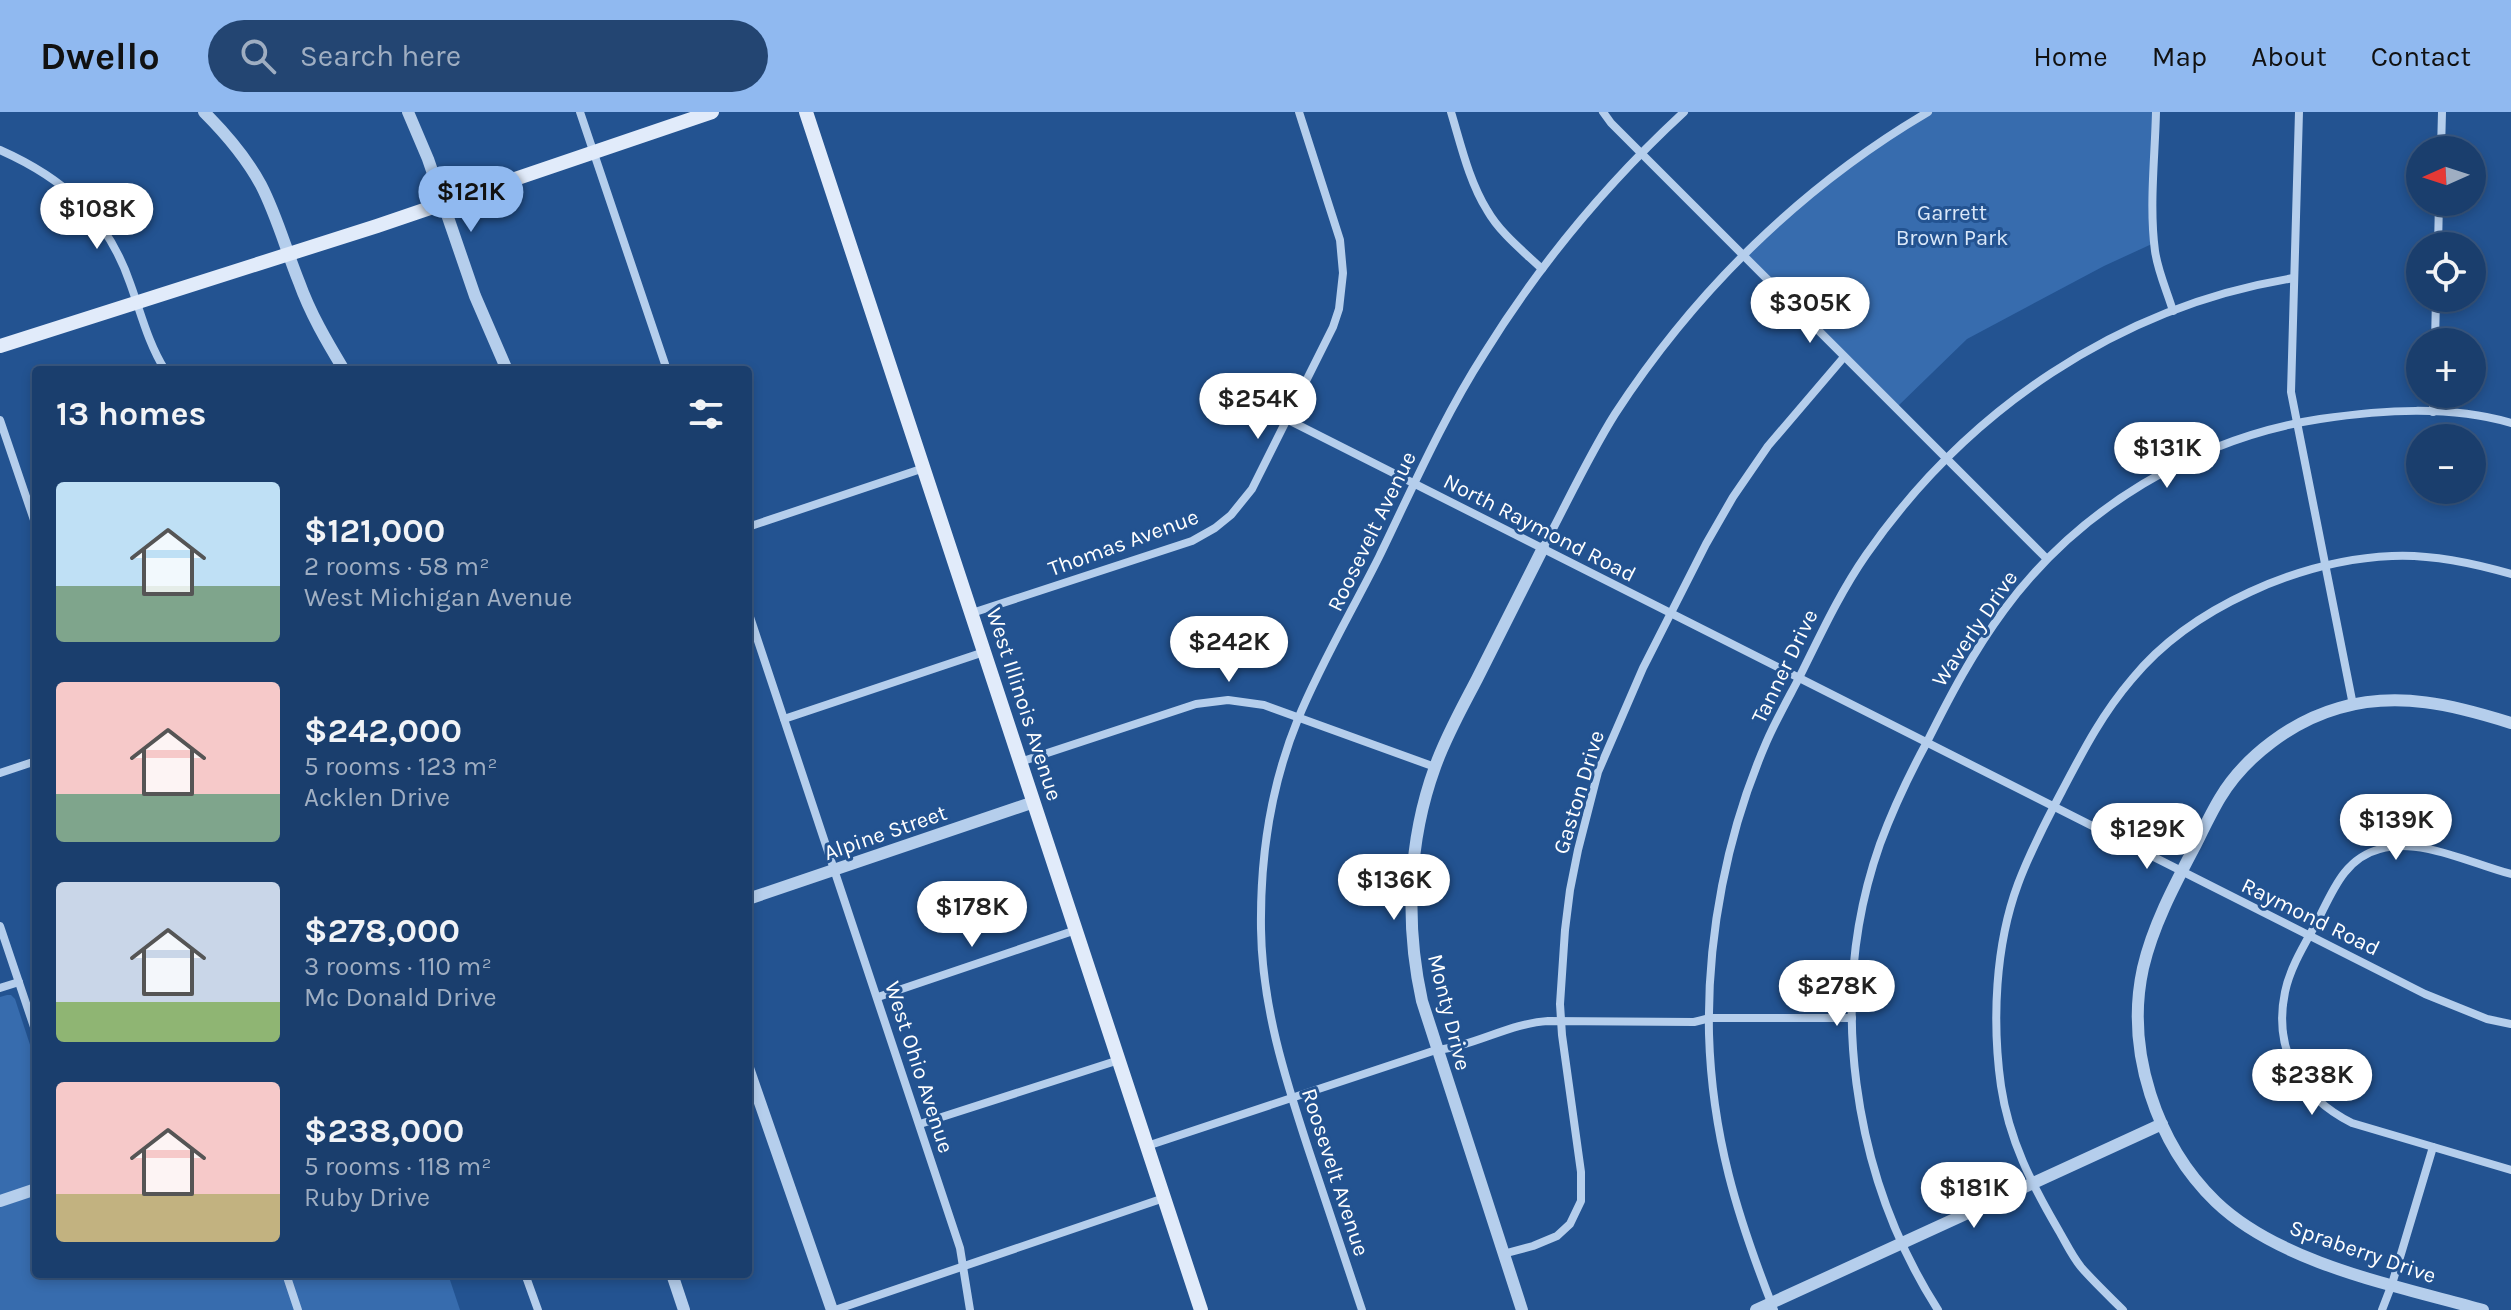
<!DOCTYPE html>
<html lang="en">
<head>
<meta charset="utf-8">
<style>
  :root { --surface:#1a3e6d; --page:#234572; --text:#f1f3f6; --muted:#9faec2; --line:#385780; --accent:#90b9f0 }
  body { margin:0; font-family:Karla,sans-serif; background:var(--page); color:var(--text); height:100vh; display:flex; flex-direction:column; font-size:30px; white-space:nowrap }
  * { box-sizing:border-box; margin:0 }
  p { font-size:26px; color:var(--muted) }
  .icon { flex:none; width:44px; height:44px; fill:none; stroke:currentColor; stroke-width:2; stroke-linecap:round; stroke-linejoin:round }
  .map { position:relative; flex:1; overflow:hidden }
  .drawer { position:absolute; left:32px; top:254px; width:720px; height:912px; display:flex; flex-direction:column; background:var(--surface); border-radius:8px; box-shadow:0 4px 12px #0003,0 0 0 2px var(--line) }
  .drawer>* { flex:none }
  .needle { width:52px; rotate:267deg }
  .buttons { position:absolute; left:2406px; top:24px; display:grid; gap:16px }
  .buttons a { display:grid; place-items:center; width:80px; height:80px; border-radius:50%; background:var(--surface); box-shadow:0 4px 12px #0003,0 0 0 2px var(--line); font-size:40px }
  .price { position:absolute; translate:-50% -68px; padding:0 18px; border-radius:28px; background:#fff; color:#222; font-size:26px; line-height:52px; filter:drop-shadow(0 2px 4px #0008) }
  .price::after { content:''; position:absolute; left:50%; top:48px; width:24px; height:18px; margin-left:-12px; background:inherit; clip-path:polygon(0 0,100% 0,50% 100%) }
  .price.on { background:var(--accent); color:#111 }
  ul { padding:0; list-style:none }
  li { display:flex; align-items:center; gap:24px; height:200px; padding:0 24px }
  li span { display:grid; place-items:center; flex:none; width:224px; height:160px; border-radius:8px; color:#555 }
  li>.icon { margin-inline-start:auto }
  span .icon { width:96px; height:96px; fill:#fffc; stroke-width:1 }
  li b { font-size:34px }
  h2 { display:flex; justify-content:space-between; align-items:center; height:96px; padding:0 24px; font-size:34px }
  header { display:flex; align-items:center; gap:48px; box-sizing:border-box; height:112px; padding:0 40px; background:var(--accent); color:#111 }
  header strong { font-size:38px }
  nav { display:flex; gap:44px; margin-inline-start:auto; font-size:28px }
  .search { width:560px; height:72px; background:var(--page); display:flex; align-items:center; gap:20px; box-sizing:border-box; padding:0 28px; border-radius:44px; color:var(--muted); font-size:30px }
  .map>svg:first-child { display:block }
</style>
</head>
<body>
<header>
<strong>Dwello</strong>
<div class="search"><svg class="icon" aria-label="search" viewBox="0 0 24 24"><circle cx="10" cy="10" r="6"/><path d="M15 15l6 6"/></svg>Search here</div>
<nav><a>Home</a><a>Map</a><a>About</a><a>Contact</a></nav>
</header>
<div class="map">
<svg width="2511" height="1198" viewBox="0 0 2511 1198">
  <rect width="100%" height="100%" fill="#235391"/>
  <!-- green -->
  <g fill="#376cae">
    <path d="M1928 0H2156L2154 131 2104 154 1967 227 1897 295 1743 143 1823 73Z"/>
    <path d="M7 883H11L15 887 36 951V1162H448L460 1198H0V885Z"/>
  </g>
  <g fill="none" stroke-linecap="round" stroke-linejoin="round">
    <!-- minor -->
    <g stroke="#b5ceec" stroke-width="8">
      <path d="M580 0 667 258"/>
      <path d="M1451 0C1461 33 1469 69 1487 98 1500 121 1523 139 1542 157"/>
      <path d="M1603 0 1611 11 2047 447"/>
      <path d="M2156 0C2155 45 2149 94 2155 139 2158 160 2167 179 2173 199"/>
      <path d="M2299 0 2291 280 2353 593"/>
      <path d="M0 38C63 66 107 104 130 171 141 201 148 231 165 258"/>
      <path d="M2441 38 2442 0"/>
      <path d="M2438 134 2439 90"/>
      <path d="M2435 230 2436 186"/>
      <path d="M1223 275 2425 882 2487 907 2511 912"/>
      <path d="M2433 300V282"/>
      <path d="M0 308 36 414"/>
      <path d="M748 415 924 356"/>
      <path d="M1543 436C1567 391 1588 345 1615 302 1695 179 1802 74 1928 0"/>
      <path d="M748 499 960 1136 970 1198"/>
      <path d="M972 501 1192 429 1215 416 1231 403 1252 377 1333 215 1339 197 1343 161 1340 128 1299 0"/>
      <path d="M784 607 984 540"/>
      <path d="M1020 650 1196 592 1228 588 1264 593 1435 655"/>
      <path d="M0 661 36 649"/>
      <path d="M2511 762C2472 752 2420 725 2380 737 2345 746 2333 778 2318 808 2306 830 2290 855 2285 880 2273 938 2300 985 2352 1011L2511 1058"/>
      <path d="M0 814 36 921"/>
      <path d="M0 876 19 870"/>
      <path d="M878 885 1076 818"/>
      <path d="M920 1012 1119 948"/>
      <path d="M1147 1034 1436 938C1475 934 1510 911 1548 909L1694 910 1710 906H1852"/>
      <path d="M1503 1142 1533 1134 1557 1124 1570 1112 1581 1089V1060L1562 923 1560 892 1565 818 1570 778 1578 738 1598 660 1643 556 1706 432 1733 385 1768 334 1844 245"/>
      <path d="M286 1162 298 1198"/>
      <path d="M525 1162 538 1198"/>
      <path d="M835 1198 1164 1086"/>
      <path d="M1362 1198C1344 1145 1327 1092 1309 1039 1285 966 1262 894 1261 817 1260 746 1271 673 1298 607 1320 553 1353 497 1379 445 1412 377 1443 306 1484 242 1539 153 1607 71 1684 0"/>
      <path d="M1774 1198C1737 1104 1712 1024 1709 922 1707 824 1727 721 1766 631 1776 608 1788 587 1799 566 1820 524 1839 482 1866 443 1966 299 2118 194 2294 166"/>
      <path d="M1938 1198C1852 1063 1826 885 1880 732 1893 697 1909 663 1927 630 1950 584 1973 540 2004 498 2078 397 2196 326 2320 307 2382 298 2450 293 2511 311"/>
      <path d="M2123 1198C2109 1184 2094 1170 2081 1155 2072 1144 2066 1131 2059 1119 2032 1073 2009 1028 2001 974 1992 910 1995 834 2018 772 2030 740 2046 709 2062 679 2083 639 2102 602 2132 567 2191 495 2301 448 2392 444 2432 442 2473 451 2511 462"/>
      <path d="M2382 1198 2392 1172 2433 1035"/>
    </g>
    <!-- tertiary -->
    <g stroke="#b5ceec" stroke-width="12">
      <path d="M204 0C226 22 246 45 261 73 277 104 286 138 299 170 310 201 327 230 344 258"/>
      <path d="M408 0 428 47 475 184 507 258"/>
      <path d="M748 787 1034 690"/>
      <path d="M748 956 832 1198"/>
      <path d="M0 1089 36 1077"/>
      <path d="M672 1162 684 1198"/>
      <path d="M1522 1198 1422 889C1405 812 1408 729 1435 655 1446 624 1462 596 1477 567 1499 523 1521 479 1543 436"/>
      <path d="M1756 1198 2162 1012"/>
      <path d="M2483 1198C2397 1174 2281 1152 2216 1090 2156 1032 2125 938 2143 856 2153 813 2175 772 2195 734 2203 718 2211 701 2220 686 2245 644 2293 609 2339 596 2398 579 2454 593 2511 611"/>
    </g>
    <!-- secondary -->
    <g stroke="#e1ebfa" stroke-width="14">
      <path d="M806 0 1201 1198"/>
      <path d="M0 234 377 114 712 0"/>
    </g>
  </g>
  <g text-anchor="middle" stroke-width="6" stroke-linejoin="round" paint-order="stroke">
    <!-- park labels -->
    <g font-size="22" fill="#dae8f9" stroke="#235391">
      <text x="1952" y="108">Garrett<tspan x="1952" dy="25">Brown Park</tspan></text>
    </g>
    <!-- street labels -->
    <g font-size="22" fill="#fff" stroke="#235391">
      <text transform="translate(1540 415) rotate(27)" y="8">North Raymond Road</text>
      <text transform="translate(1371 419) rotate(-64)" y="8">Roosevelt Avenue</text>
      <text transform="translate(1123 430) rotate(-20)" y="8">Thomas Avenue</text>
      <text transform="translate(1974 516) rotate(-56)" y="8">Waverly Drive</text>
      <text transform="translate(1784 554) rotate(-64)" y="8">Tanner Drive</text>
      <text transform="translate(1025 592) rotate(72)" y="8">West Illinois Avenue</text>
      <text transform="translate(1578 680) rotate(-73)" y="8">Gaston Drive</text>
      <text transform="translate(885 720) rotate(-19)" y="8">Alpine Street</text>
      <text transform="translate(2311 804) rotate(26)" y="8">Raymond Road</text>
      <text transform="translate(1450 900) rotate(76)" y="8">Monty Drive</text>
      <text transform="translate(920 955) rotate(72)" y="8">West Ohio Avenue</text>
      <text transform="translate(1336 1060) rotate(72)" y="8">Roosevelt Avenue</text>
      <text transform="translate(2363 1139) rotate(19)" y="8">Spraberry Drive</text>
    </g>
  </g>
</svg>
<div class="buttons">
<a><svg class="needle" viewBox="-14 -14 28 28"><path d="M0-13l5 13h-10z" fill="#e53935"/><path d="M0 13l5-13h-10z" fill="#9faec2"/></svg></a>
<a><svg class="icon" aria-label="locate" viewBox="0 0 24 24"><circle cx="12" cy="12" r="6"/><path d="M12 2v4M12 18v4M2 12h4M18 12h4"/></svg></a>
<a>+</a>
<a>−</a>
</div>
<b class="price on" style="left:471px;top:122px">$121K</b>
<b class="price" style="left:97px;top:139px">$108K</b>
<b class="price" style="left:1810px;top:233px">$305K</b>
<b class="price" style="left:1258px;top:329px">$254K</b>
<b class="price" style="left:2167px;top:378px">$131K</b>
<b class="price" style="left:1229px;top:572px">$242K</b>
<b class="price" style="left:2396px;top:750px">$139K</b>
<b class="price" style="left:2147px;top:759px">$129K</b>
<b class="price" style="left:1394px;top:810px">$136K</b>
<b class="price" style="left:972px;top:837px">$178K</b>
<b class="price" style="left:1837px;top:916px">$278K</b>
<b class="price" style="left:2312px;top:1005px">$238K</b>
<b class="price" style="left:1974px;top:1118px">$181K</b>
<section class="drawer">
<h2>13 homes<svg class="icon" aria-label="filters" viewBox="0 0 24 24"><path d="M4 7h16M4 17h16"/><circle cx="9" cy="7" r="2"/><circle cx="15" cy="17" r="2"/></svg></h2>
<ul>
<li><span style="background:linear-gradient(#bfe0f5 65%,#7fa58c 0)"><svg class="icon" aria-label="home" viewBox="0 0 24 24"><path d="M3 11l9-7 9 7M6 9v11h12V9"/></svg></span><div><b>$121,000</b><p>2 rooms · 58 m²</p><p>West Michigan Avenue</p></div></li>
<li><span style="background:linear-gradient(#f6c9c9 70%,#7fa58c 0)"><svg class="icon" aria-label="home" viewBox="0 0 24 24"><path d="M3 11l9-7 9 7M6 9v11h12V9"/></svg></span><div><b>$242,000</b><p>5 rooms · 123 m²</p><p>Acklen Drive</p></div></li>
<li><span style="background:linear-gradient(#c9d6e8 75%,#8fb573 0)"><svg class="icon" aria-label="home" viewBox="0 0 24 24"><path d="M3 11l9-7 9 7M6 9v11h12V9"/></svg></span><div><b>$278,000</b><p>3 rooms · 110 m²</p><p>Mc Donald Drive</p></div></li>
<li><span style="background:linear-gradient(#f6c9c9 70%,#c2b280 0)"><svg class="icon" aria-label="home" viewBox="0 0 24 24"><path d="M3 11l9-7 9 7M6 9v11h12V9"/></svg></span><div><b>$238,000</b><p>5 rooms · 118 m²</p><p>Ruby Drive</p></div></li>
</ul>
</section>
</div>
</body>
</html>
